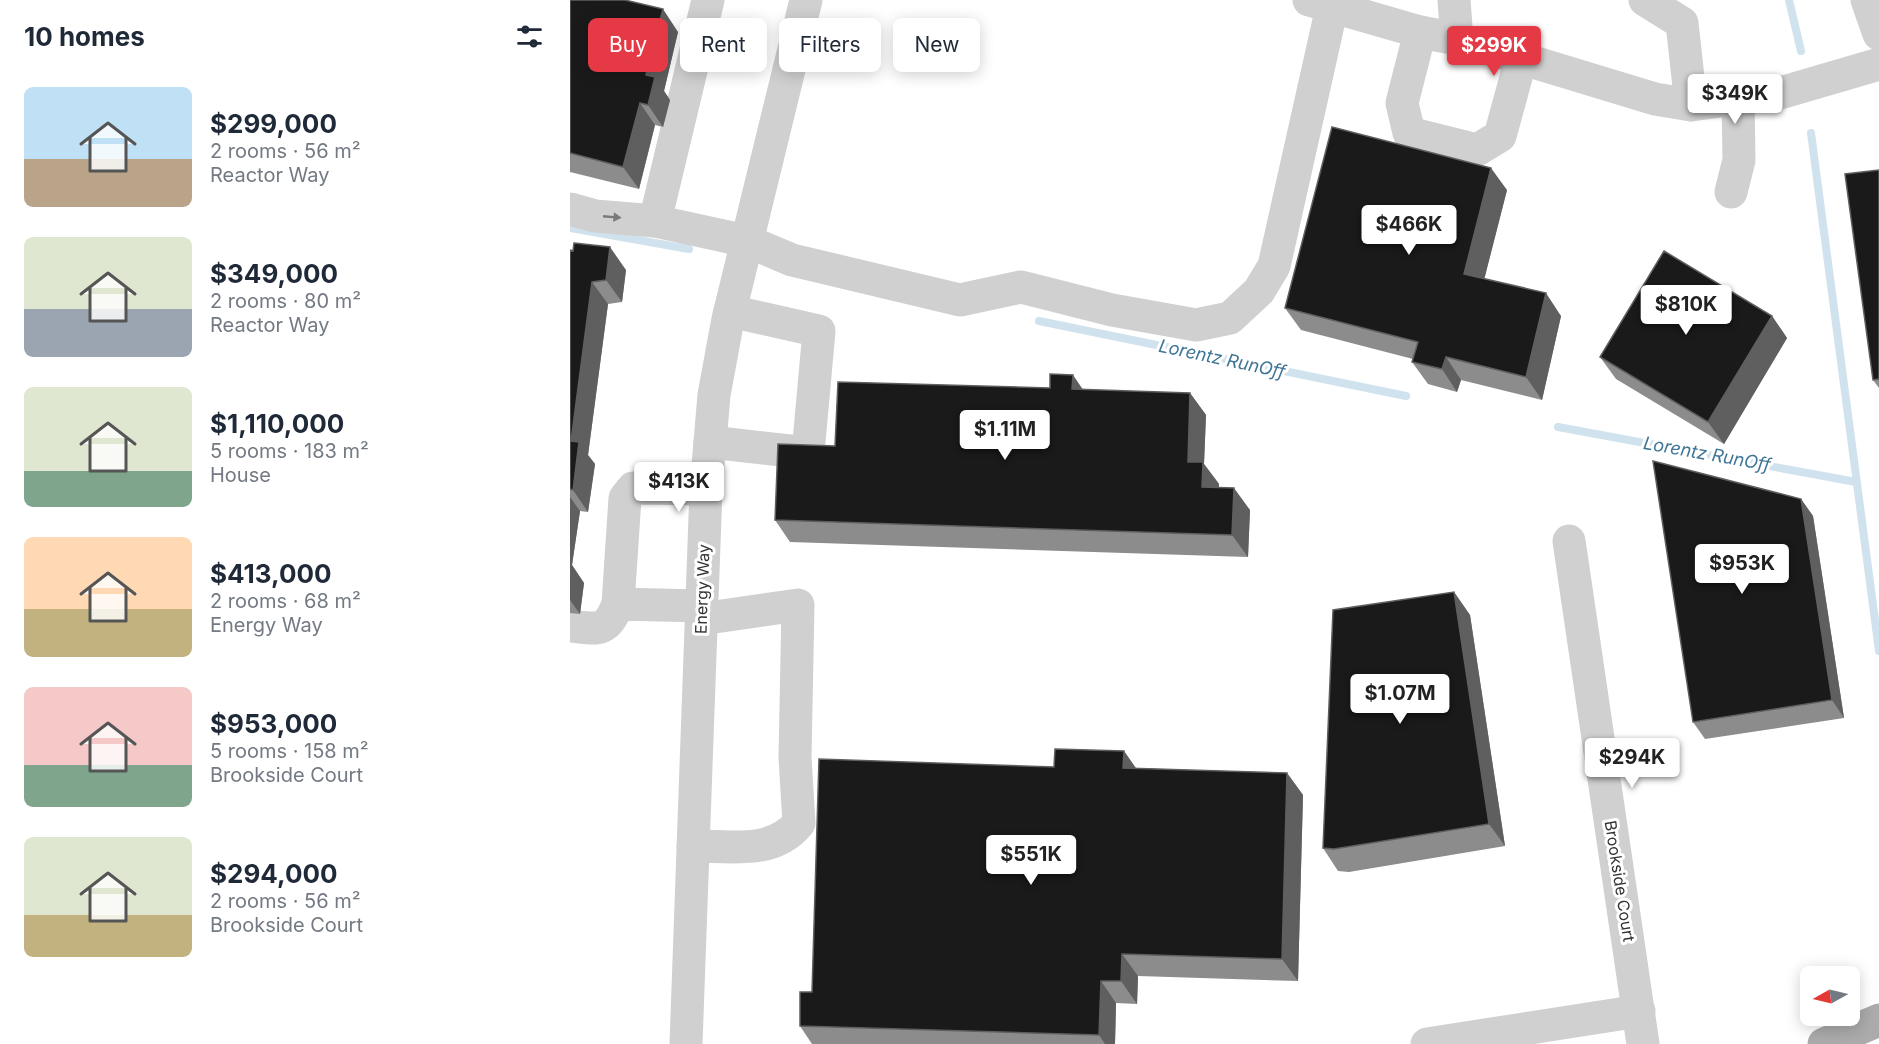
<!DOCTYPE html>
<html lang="en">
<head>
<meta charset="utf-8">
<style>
  :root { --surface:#fff; --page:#f2f2f3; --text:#1f2937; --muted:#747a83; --accent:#e63946 }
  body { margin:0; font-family:Inter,sans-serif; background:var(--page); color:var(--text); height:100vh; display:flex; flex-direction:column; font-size:22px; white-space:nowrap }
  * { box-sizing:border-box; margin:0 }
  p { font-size:20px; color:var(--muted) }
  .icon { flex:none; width:33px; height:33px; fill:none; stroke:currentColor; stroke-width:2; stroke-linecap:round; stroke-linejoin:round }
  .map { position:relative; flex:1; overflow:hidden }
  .details { display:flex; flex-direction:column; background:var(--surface); width:570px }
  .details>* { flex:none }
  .banner { position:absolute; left:18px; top:18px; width:570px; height:54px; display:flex; gap:12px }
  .needle { width:39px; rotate:262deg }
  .buttons { position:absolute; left:1230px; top:966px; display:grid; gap:12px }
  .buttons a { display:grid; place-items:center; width:60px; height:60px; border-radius:9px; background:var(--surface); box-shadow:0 3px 15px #0003; font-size:30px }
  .price { position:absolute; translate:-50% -51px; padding:0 14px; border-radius:6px; background:#fff; color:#222; font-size:20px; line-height:39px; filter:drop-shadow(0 2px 3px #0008) }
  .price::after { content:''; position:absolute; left:50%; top:36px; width:18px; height:14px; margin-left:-9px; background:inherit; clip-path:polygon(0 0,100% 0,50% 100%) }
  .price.selected { background:var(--accent); color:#fff }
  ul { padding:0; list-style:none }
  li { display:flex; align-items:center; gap:18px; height:150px; padding:0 24px }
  li span { display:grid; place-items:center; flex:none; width:168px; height:120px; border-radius:9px; color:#555 }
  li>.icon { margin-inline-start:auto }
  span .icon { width:72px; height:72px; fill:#fffc; stroke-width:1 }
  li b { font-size:26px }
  h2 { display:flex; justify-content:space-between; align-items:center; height:72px; padding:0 24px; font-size:26px }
  .tag { padding:0 21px; border-radius:9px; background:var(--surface); box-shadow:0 3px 15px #0003; font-size:21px; line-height:54px }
  .tag.selected { background:var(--accent); color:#fff }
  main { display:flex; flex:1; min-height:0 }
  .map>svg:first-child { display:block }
</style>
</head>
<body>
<main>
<section class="details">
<h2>10 homes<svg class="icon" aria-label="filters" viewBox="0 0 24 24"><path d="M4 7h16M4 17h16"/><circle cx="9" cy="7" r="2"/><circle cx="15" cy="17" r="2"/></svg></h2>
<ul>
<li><span style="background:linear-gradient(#bfe0f5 60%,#b9a48a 0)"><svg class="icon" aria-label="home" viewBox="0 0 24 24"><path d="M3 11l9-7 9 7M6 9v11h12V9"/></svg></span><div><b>$299,000</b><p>2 rooms · 56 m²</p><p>Reactor Way</p></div></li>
<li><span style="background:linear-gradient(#dfe7d0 60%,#9aa5b1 0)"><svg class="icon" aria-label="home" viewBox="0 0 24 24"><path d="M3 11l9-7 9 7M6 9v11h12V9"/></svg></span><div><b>$349,000</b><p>2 rooms · 80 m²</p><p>Reactor Way</p></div></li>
<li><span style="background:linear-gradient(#dfe7d0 70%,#7fa58c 0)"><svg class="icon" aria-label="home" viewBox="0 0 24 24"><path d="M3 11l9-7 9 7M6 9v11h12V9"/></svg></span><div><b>$1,110,000</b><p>5 rooms · 183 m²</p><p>House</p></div></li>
<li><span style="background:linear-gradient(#ffd9b3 60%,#c2b280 0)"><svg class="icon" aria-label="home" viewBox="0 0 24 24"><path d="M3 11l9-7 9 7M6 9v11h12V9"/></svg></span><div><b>$413,000</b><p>2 rooms · 68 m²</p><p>Energy Way</p></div></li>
<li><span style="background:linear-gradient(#f6c9c9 65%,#7fa58c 0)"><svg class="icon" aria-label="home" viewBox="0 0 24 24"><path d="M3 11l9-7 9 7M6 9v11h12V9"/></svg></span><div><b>$953,000</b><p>5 rooms · 158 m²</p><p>Brookside Court</p></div></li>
<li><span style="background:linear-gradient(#dfe7d0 65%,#c2b280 0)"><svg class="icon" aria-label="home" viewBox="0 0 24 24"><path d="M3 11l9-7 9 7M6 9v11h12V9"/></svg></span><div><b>$294,000</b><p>2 rooms · 56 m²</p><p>Brookside Court</p></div></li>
</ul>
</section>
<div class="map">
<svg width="1309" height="1044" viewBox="0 0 1309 1044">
  <rect width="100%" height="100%" fill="#fff"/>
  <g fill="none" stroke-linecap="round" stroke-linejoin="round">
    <!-- stream -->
    <g stroke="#cfe2ee" stroke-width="8">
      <path d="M1219 0 1231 51"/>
      <path d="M1241 133 1309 651"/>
      <path d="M0 228 119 249"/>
      <path d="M469 321 836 396"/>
      <path d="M988 427 1286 482"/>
    </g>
    <!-- minor -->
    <g stroke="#d0d0d0" stroke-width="33">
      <path d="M138 0 85 221 177 241 222 260 390 300 451 287 542 310 626 325 660 318 689 291 704 266 762 7"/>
      <path d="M739 0 850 32 887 39 1085 99 1121 105 1207 94 1309 64"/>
      <path d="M884 0 887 39"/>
      <path d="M1075 0 1112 23 1121 105"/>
      <path d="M1297 0 1309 34"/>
      <path d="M850 32 832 103 839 133 907 150 930 136 951 59"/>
      <path d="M1161 192 1169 160 1168 99"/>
      <path d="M0 209 25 216 85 221"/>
      <path d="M140 442 238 453 249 331 160 311"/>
      <path d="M999 541 1073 1044"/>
      <path d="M48 604 55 498 63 488 136 489"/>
      <path d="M0 626C29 629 36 633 48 604L132 606"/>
      <path d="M123 846C161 846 203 855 229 823L225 758 228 605 131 619"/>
      <path d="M116 1044 136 489 144 395 158 319 236 0"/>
      <path d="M857 1044 1069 1011"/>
    </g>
    <!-- major -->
    <path stroke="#ababab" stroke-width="33" d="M1254 1044 1309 1020"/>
  </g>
  <!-- wall -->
  <g fill="#8c8c8c">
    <path d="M0 0 108 32 94 91 100 100 93 127 85 125 69 189 0 172Z"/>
    <path d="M1309 170V388L1303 380Z"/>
    <path d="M937 190 914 279 991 316 972 400 891 380 887 392 858 384 842 362 843 359 731 330 715 308Z"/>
    <path d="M0 250 56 270 52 302 38 304 18 455 25 464 18 512 10 511 2 565 14 583 10 614 0 613Z"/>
    <path d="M1202 316 1217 338 1154 444 1046 379 1030 357Z"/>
    <path d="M513 390 620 393 636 415 634 464 649 484V487L680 510 678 557 220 542 205 520Z"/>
    <path d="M1231 499 1243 516 1274 718 1135 739 1123 722Z"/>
    <path d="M884 592 900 615 935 846 779 872 768 871 753 848Z"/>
    <path d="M554 751 566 768 717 773 733 795 728 981 568 976 567 1004 546 1003 545 1044H242L230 1026 242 992 484 767Z"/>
  </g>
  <!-- shaded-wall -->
  <g fill="#5f5f5f">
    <path d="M93 9 108 32 94 91 100 100 93 127 78 105 76 75Z"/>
    <path d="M70 103 85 125 69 189 53 167Z"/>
    <path d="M921 168 937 190 910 296 894 274Z"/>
    <path d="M40 247 56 270 52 302 36 280Z"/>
    <path d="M22 282 38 304 18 455 25 464 18 512 3 490 1 441Z"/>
    <path d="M976 293 991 316 972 400 956 377Z"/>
    <path d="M1202 316 1217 338 1154 444 1138 422Z"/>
    <path d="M876 357 891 380 887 392 872 369Z"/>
    <path d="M503 375 518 397 502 389Z"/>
    <path d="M620 393 636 415 634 464 649 484 648 509 632 487 618 462Z"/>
    <path d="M664 488 680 510 678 557 662 535Z"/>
    <path d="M0 497 10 511 2 565 14 583 10 614 0 600Z"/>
    <path d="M1231 499 1243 516 1274 718 1262 700Z"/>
    <path d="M884 592 900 615 935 846 919 824Z"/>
    <path d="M554 751 569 773 553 768Z"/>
    <path d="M717 773 733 795 728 981 712 959Z"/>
    <path d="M552 954 568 976 567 1004 551 981Z"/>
    <path d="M531 981 546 1003 545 1044H535L529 1035Z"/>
  </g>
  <!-- building -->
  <g fill="#1a1a1a" stroke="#5f5f5f" stroke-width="1.5">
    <path d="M0 0H55L93 9 76 75 85 77 78 105 70 103 53 167 0 153Z"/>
    <path d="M762 127 921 168 894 274 976 293 956 377 876 357 872 369 842 362 848 342 715 308Z"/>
    <path d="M1309 170V379L1303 380 1275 174Z"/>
    <path d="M4 243 40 247 36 280 22 282 1 441 9 442 3 490 0 489V250L3 251Z"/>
    <path d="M1094 251 1202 316 1138 422 1030 357Z"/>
    <path d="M480 374 503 375 502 389 620 393 618 462H633L632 487 664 488 662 535 205 520 208 444 265 446 268 382 480 388Z"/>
    <path d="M1083 461 1231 499 1262 700 1123 722Z"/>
    <path d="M884 592 919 824 764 849 753 848 763 610Z"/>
    <path d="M485 749 554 751 553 768 717 773 712 959 552 954 551 981H531L529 1035 230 1026V992H242L249 759 484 767Z"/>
  </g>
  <!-- one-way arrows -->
  <defs><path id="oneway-solid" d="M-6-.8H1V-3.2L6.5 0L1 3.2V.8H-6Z" transform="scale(1.5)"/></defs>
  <use fill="#7a7a7a" href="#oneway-solid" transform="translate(42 217) rotate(5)"/>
  <g text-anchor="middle" stroke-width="6" stroke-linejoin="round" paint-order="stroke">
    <!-- street labels -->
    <g font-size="16" fill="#333" stroke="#fff">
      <text transform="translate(132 589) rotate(-88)" y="6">Energy Way</text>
      <text transform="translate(1050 881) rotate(81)" y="6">Brookside Court</text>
    </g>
    <!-- water labels -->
    <g font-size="18" font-style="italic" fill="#3f7597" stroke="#fff">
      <text transform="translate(652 359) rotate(12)" y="6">Lorentz RunOff</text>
      <text transform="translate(1137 454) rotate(10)" y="6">Lorentz RunOff</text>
    </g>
  </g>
</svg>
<div class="buttons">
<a><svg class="needle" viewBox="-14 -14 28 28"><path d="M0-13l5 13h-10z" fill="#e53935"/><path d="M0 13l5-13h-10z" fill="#747a83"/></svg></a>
</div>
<b class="price selected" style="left:924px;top:77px">$299K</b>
<b class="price" style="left:1165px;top:125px">$349K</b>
<b class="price" style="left:839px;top:256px">$466K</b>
<b class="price" style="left:1116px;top:336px">$810K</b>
<b class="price" style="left:435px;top:461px">$1.11M</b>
<b class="price" style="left:109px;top:513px">$413K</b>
<b class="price" style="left:1172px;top:595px">$953K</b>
<b class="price" style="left:830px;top:725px">$1.07M</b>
<b class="price" style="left:1062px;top:789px">$294K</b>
<b class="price" style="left:461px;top:886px">$551K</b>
<div class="banner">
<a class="tag selected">Buy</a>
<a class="tag">Rent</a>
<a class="tag">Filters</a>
<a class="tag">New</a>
</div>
</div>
</main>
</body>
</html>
